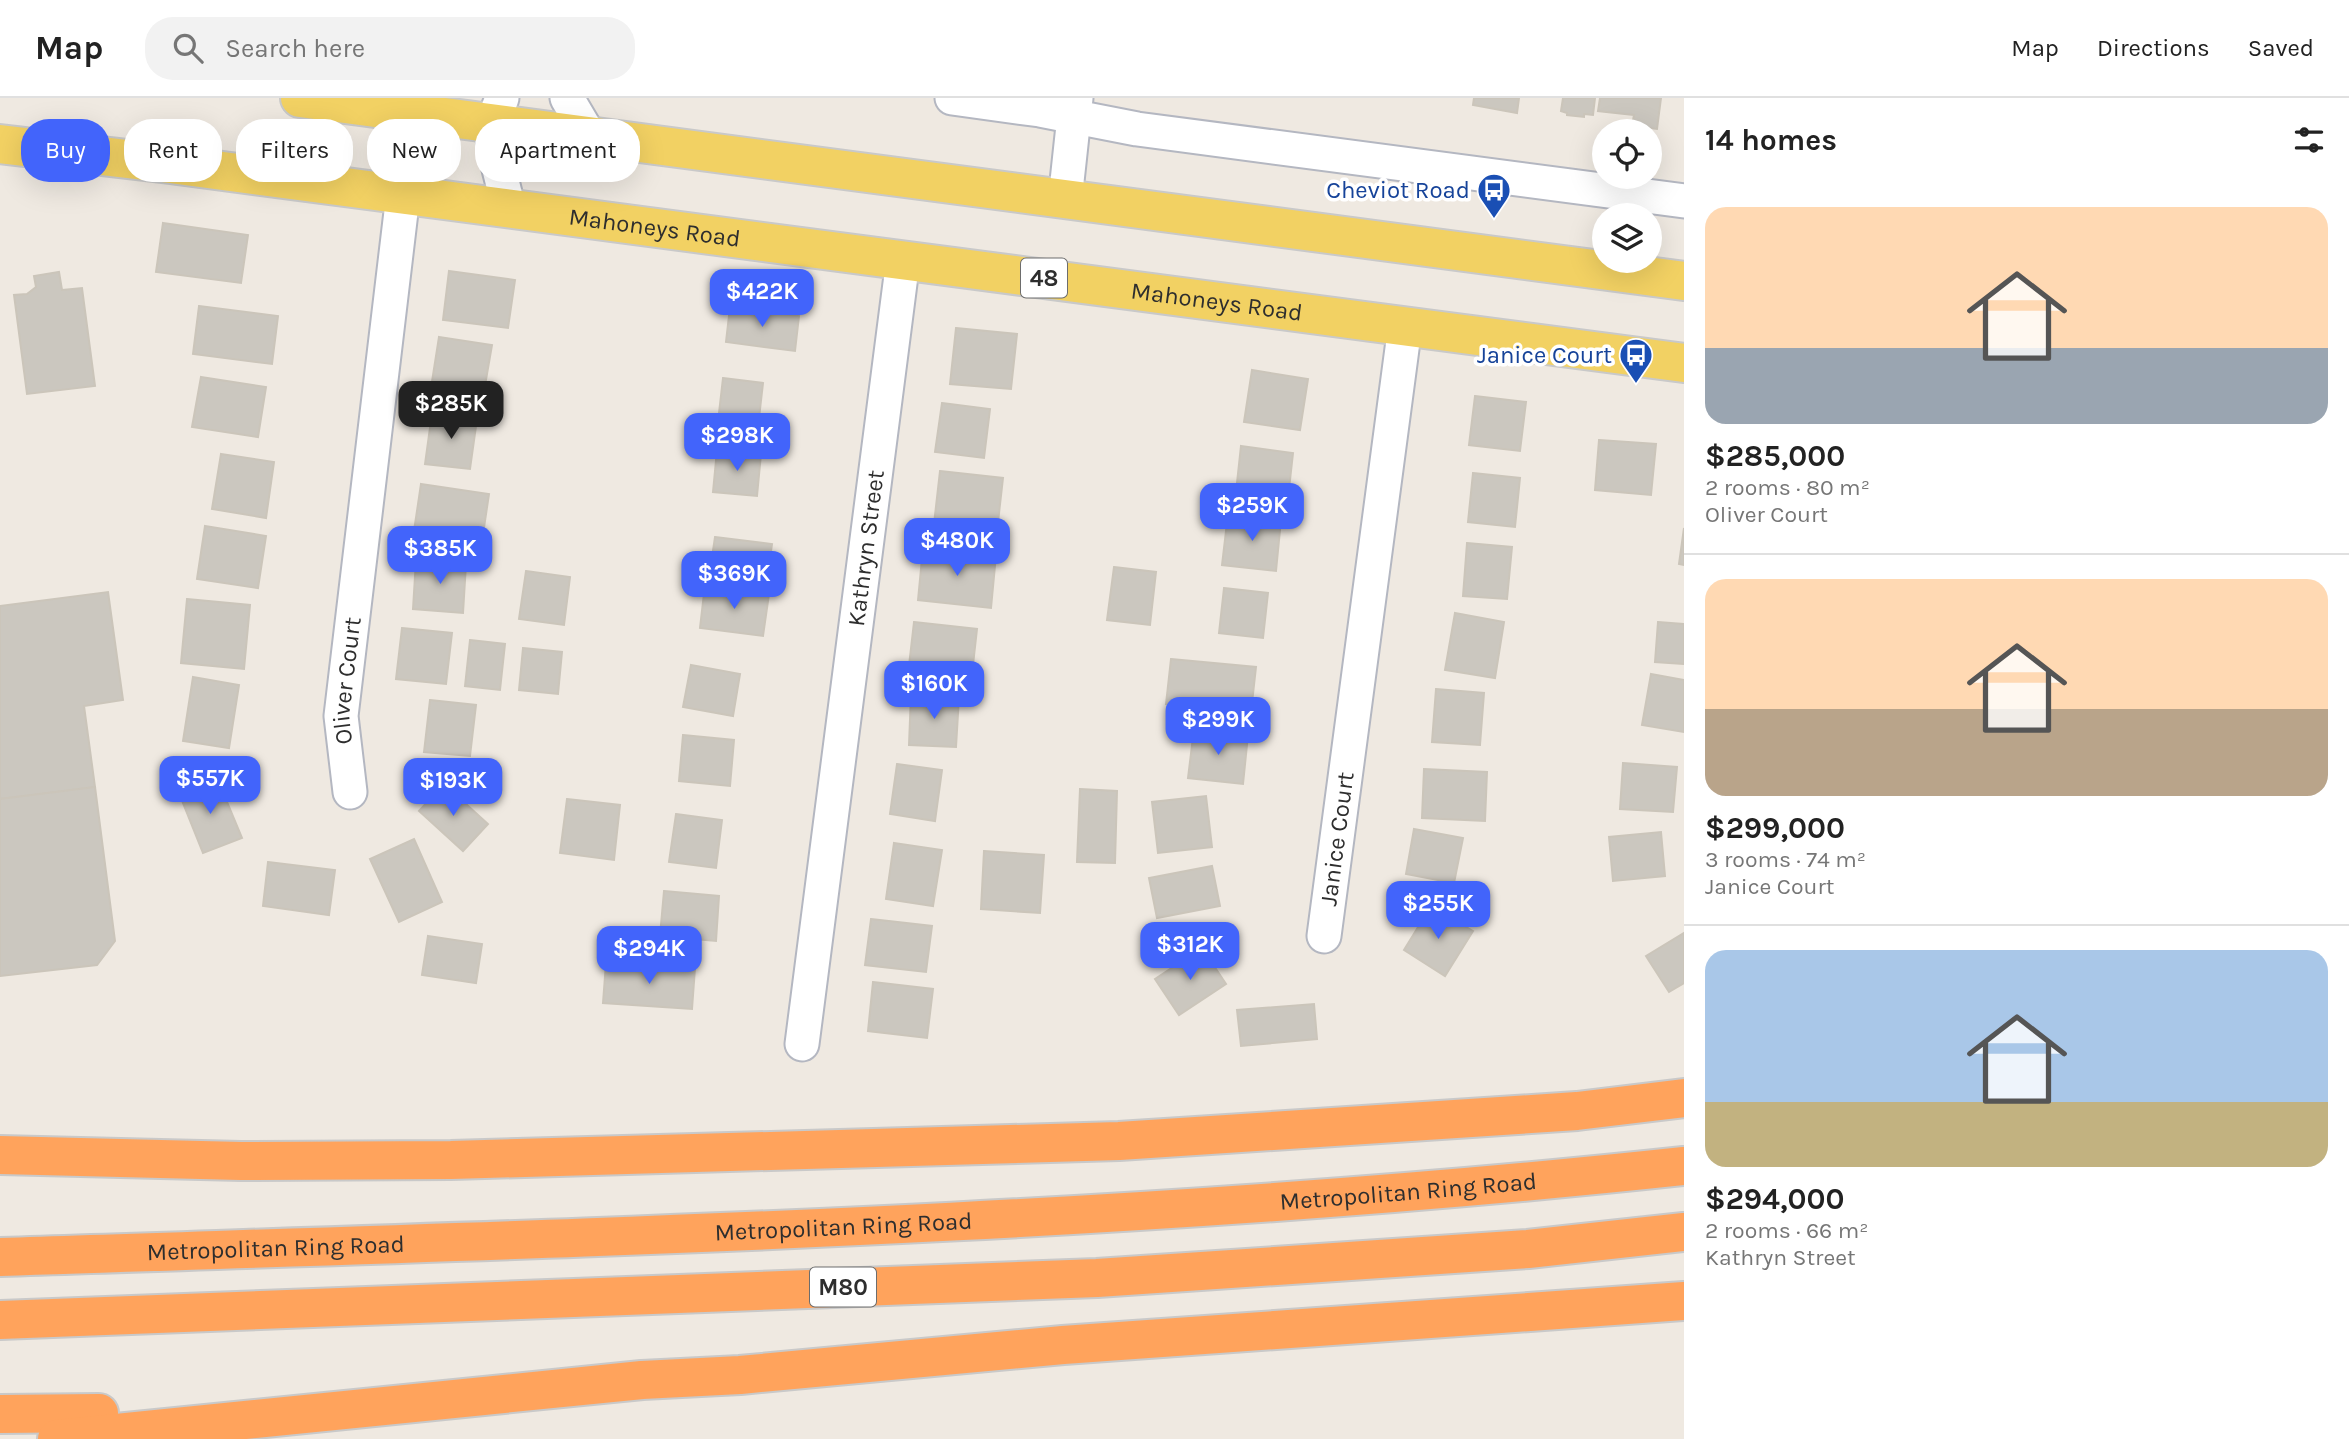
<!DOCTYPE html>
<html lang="en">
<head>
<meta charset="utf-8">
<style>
  :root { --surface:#fff; --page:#f2f2f2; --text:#222; --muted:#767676; --line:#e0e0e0; --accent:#4264fb }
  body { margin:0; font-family:Karla,sans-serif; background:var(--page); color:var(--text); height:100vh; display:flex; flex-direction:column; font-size:26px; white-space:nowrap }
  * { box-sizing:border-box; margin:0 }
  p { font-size:23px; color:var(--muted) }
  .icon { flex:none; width:38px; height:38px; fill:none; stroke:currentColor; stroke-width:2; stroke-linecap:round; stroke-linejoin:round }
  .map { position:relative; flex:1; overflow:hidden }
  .details { display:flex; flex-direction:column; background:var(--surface); width:665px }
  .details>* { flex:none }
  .hud { position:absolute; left:21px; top:21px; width:665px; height:63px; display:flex; gap:14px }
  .tools { position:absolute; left:1592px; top:21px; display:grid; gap:14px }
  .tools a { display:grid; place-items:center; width:70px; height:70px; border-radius:50%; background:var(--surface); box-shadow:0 7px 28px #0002; font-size:35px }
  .price { position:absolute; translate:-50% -60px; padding:0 16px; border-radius:14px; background:var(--accent); color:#fff; font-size:23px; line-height:46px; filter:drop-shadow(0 2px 4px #0008) }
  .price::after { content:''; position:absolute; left:50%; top:42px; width:21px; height:16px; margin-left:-10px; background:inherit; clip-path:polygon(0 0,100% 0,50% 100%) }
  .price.selected { background:#222; color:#fff }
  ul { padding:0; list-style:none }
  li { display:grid; align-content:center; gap:14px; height:371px; padding:0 21px }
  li+li { border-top:2px solid var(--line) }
  li span { display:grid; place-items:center; height:217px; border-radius:21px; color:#555 }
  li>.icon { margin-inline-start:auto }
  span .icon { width:126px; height:126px; fill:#fffc; stroke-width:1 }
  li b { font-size:30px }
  h2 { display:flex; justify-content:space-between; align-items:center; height:84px; padding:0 21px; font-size:30px }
  .pill { padding:0 24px; border-radius:28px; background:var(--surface); box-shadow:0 7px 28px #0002; font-size:24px; line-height:63px }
  .pill.selected { background:var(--accent); color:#fff }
  header { display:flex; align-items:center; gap:42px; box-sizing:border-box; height:98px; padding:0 35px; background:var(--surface); border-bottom:2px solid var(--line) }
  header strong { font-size:33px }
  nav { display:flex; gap:38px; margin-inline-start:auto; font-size:24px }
  .search { width:490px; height:63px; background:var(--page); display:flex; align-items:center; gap:18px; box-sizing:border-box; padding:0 24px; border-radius:28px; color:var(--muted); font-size:26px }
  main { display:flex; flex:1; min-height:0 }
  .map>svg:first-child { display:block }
</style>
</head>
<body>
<header>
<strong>Map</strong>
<div class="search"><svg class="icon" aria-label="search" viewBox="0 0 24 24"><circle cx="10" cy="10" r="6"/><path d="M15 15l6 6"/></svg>Search here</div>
<nav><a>Map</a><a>Directions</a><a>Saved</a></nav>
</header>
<main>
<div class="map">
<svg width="1684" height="1341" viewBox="0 0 1684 1341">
  <rect width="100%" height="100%" fill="#efe9e1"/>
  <!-- building -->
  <g fill="#cbc7bf" stroke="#cbc5ba" stroke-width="2">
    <path d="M1474 0H1519L1517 15 1473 7Z"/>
    <path d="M1563 0H1595L1593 17 1584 16V19L1567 17V15L1561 13Z"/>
    <path d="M1600 0H1661L1657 31 1632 28 1634 17 1598 13Z"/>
    <path d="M163 125 248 137 241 185 156 174Z"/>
    <path d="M449 173 515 182 508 230 443 222Z"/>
    <path d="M59 174 62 192 82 190 95 288 27 296 14 197 27 196 36 189 34 178Z"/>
    <path d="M199 208 278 218 272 266 193 256Z"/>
    <path d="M730 209 799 218 795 253 726 244Z"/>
    <path d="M956 230 1017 236 1011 291 950 286Z"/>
    <path d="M439 239 492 247 483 299 431 290Z"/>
    <path d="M1252 272 1308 281 1300 332 1244 324Z"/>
    <path d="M201 279 266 289 258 339 192 329Z"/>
    <path d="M723 280 763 285 758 329 718 324Z"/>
    <path d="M1475 298 1526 304 1520 353 1469 347Z"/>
    <path d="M942 305 990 311 984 360 935 354Z"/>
    <path d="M432 315 477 321 470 371 425 366Z"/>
    <path d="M1599 342 1656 346 1651 397 1595 392Z"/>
    <path d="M1241 348 1293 355 1288 400 1236 394Z"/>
    <path d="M717 352 761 356 757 398 713 394Z"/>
    <path d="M221 356 274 364 266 420 212 411Z"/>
    <path d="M940 373 1003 380 997 433 934 426Z"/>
    <path d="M1473 375 1520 380 1515 429 1468 424Z"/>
    <path d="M421 386 489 396 482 443 414 433Z"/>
    <path d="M1228 416 1281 422 1276 473 1222 467Z"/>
    <path d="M205 428 266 438 258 490 197 481Z"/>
    <path d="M1684 430V467L1679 466Z"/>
    <path d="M715 439 772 446 767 481 710 473Z"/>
    <path d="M1467 445 1512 449 1507 501 1463 498Z"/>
    <path d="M923 450 996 457 991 510 918 502Z"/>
    <path d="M416 462 466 466 463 515 413 511Z"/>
    <path d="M1114 469 1156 474 1150 527 1107 522Z"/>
    <path d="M526 473 570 479 564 527 519 521Z"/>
    <path d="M705 487 769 496 763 538 700 530Z"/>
    <path d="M1224 490 1268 495 1263 540 1219 535Z"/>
    <path d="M108 494 123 602 84 608 95 689 0 701V508Z"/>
    <path d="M187 501 250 507 244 571 181 565Z"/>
    <path d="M1455 515 1504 524 1495 580 1445 572Z"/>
    <path d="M914 524 977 531 972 576 909 568Z"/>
    <path d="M1658 524 1684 526V566L1655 564Z"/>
    <path d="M402 530 452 535 446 586 396 581Z"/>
    <path d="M470 542 505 546 500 592 465 588Z"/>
    <path d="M523 550 562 554 558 596 519 592Z"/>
    <path d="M1171 561 1256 569 1251 614 1166 606Z"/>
    <path d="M691 567 740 576 733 618 683 609Z"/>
    <path d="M1651 576 1684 582V634L1642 627Z"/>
    <path d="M193 579 239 587 229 650 183 643Z"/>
    <path d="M1436 591 1484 595 1480 647 1432 644Z"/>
    <path d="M911 596 959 599 956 649 909 647Z"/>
    <path d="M430 602 476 607 470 658 424 654Z"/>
    <path d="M1194 631 1248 637 1243 686 1188 680Z"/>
    <path d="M683 637 734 642 730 688 679 683Z"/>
    <path d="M1623 665 1677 669 1673 714 1620 711Z"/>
    <path d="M897 666 942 672 935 723 890 716Z"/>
    <path d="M1424 671 1487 674 1485 723 1422 720Z"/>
    <path d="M217 680 242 740 203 755 179 695Z"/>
    <path d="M444 686 488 726 463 753 419 713Z"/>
    <path d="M95 689 115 843 97 867 0 878V701Z"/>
    <path d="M1080 691 1117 693 1115 765 1077 764Z"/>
    <path d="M1206 698 1212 749 1158 755 1152 704Z"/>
    <path d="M567 701 620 707 614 762 560 755Z"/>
    <path d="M676 716 722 722 716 770 669 764Z"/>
    <path d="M1414 731 1463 740 1454 785 1406 776Z"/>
    <path d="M1661 734 1665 778 1613 783 1609 739Z"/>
    <path d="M414 741 442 804 399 824 370 761Z"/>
    <path d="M894 745 942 752 933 808 886 801Z"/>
    <path d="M984 753 1044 757 1040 815 981 811Z"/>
    <path d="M268 764 335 772 329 817 263 808Z"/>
    <path d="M1212 768 1220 808 1157 820 1149 780Z"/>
    <path d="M664 793 719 798 716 843 660 838Z"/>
    <path d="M1431 808 1473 833 1445 878 1404 852Z"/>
    <path d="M871 821 932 828 926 874 865 867Z"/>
    <path d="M1684 835V885L1669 894 1646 858Z"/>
    <path d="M428 838 482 846 476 885 422 877Z"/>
    <path d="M1202 850 1226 886 1179 917 1155 881Z"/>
    <path d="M606 865 695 870 692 911 603 905Z"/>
    <path d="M873 884 933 891 927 940 868 933Z"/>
    <path d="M1314 906 1317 941 1241 948 1237 912Z"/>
  </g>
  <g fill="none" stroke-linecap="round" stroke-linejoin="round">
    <defs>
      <g id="street">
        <path d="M502 0 492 26 494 51 509 111"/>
        <path d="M567 0 590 39"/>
        <path d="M952 0 1040 12 1137 31 1684 103"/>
        <path d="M1065 102 1076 0"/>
        <path id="s1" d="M350 694 341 618 403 97"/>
        <path id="s2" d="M1324 838 1405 228"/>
        <path id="s3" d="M802 946 903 162"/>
      </g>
      <g id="primary">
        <path d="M300 0 1684 183"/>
        <path id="s4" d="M0 46 170 66 1684 265"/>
      </g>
      <g id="highway">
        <path d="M0 1057 241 1063 451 1062 1119 1043 1577 1013 1684 1000"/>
        <path id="s5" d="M0 1159C561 1140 1126 1128 1684 1068"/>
        <path d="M0 1222 1097 1180 1528 1151 1684 1134"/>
        <path d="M0 1316 99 1315"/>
        <path d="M57 1341 642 1282 740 1277 1063 1247 1684 1203"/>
      </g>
    </defs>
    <!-- street casing -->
    <use href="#street" stroke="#b4b7c1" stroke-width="37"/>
    <!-- primary casing -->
    <use href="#primary" stroke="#c9c9c9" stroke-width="42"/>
    <!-- highway casing -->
    <use href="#highway" stroke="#c9c9c9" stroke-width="42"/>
    <!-- street -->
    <use href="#street" stroke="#fff" stroke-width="33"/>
    <!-- primary -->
    <use href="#primary" stroke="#f2d163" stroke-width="38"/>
    <!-- highway -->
    <use href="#highway" stroke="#ffa35c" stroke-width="38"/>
  </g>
  <!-- icons -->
  <defs>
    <symbol id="bus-pin" viewBox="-11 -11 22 30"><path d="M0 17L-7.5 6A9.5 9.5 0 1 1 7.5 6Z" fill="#1a4fb4" stroke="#fff"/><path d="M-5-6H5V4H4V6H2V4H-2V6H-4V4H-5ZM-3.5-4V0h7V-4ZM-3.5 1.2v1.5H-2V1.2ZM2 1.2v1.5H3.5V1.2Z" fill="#fff"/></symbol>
  </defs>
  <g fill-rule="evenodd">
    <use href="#bus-pin" x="1475" y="73" width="38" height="52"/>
    <use href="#bus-pin" x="1617" y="238" width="38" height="52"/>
  </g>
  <g text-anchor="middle" stroke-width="7" stroke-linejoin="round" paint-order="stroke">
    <!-- shield labels -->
    <g fill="#fff" stroke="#6d6d6d" stroke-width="2">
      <rect x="1021" y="160.5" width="46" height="39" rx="5"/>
      <rect x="810" y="1169.5" width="66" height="39" rx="5"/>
    </g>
    <g font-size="23" font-weight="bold" fill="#2e2e2e">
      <text x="1044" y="188">48</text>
      <text x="843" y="1197">M80</text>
    </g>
    <!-- transit labels -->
    <g font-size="24" fill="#164399" stroke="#fff" text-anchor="end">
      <text x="1470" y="100">Cheviot Road</text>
      <text x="1612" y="265">Janice Court</text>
    </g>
    <!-- street labels -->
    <g font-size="24" fill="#2e2e2e" stroke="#fff">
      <text dy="8" stroke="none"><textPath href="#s4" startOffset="660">Mahoneys Road</textPath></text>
      <text dy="8" stroke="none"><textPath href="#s4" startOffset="1227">Mahoneys Road</textPath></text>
      <text dy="8" stroke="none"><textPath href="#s3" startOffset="500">Kathryn Street</textPath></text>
      <text dy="8" stroke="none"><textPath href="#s1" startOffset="112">Oliver Court</textPath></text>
      <text dy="8" stroke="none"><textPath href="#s2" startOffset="98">Janice Court</textPath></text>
      <text dy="8" stroke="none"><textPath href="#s5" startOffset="1410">Metropolitan Ring Road</textPath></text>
      <text dy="8" stroke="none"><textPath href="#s5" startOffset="844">Metropolitan Ring Road</textPath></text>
      <text dy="8" stroke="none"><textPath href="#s5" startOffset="276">Metropolitan Ring Road</textPath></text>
    </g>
  </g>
</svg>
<div class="tools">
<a><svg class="icon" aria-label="locate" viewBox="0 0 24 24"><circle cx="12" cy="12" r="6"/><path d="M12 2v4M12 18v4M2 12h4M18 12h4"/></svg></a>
<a><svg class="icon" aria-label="layers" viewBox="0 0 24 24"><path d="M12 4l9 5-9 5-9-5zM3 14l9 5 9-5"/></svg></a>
</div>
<b class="price" style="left:762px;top:231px">$422K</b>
<b class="price selected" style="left:451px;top:343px">$285K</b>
<b class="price" style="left:737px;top:375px">$298K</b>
<b class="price" style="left:1252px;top:445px">$259K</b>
<b class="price" style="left:957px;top:480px">$480K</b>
<b class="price" style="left:440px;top:488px">$385K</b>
<b class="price" style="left:734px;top:513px">$369K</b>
<b class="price" style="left:934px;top:623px">$160K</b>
<b class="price" style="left:1218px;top:659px">$299K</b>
<b class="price" style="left:210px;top:718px">$557K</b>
<b class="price" style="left:453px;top:720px">$193K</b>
<b class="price" style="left:1438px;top:843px">$255K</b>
<b class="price" style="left:1190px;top:884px">$312K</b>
<b class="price" style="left:649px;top:888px">$294K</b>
<div class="hud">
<a class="pill selected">Buy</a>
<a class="pill">Rent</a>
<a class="pill">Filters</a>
<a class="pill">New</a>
<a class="pill">Apartment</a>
</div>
</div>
<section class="details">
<h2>14 homes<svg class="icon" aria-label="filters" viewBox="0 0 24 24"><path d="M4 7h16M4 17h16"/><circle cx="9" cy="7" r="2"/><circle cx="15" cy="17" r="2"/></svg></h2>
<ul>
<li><span style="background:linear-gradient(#ffd9b3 65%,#9aa5b1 0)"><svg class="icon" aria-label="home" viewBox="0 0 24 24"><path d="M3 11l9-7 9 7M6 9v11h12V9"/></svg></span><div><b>$285,000</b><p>2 rooms · 80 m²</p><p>Oliver Court</p></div></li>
<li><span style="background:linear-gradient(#ffd9b3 60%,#b9a48a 0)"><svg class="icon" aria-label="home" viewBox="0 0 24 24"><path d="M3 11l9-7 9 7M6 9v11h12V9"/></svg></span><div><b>$299,000</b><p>3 rooms · 74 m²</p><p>Janice Court</p></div></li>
<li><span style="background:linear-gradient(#a9c7e8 70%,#c2b280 0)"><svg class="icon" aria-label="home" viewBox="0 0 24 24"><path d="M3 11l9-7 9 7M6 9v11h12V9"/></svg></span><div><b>$294,000</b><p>2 rooms · 66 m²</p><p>Kathryn Street</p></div></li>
</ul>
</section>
</main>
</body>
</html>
